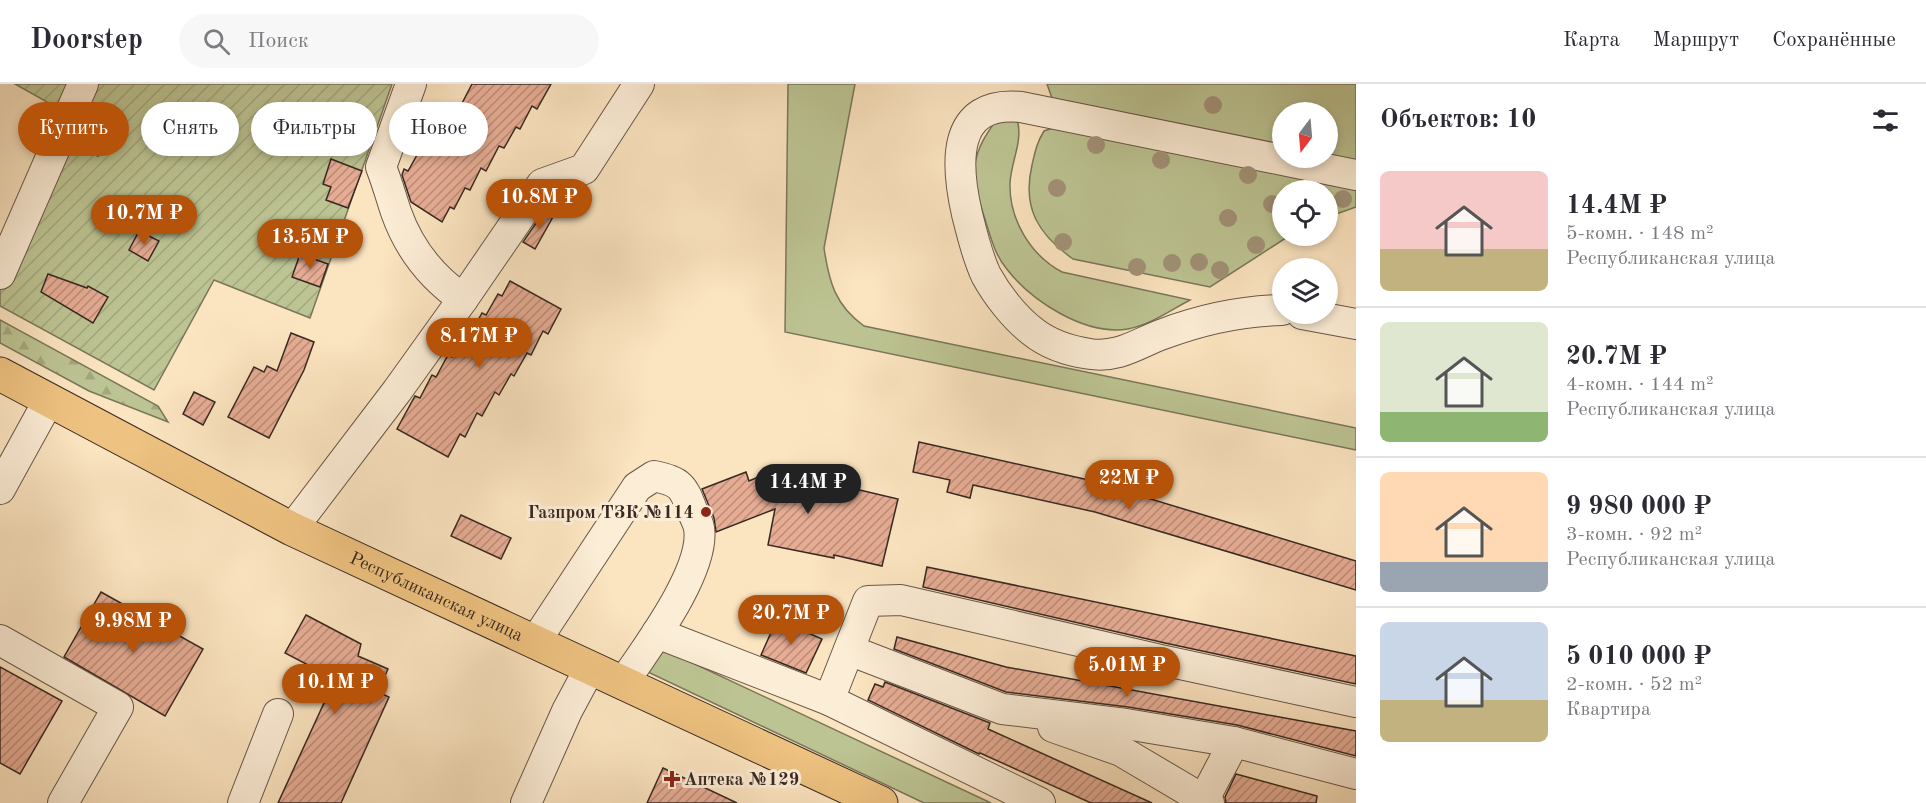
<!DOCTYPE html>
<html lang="ru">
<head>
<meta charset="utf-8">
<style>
  :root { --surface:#fff; --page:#f7f7f7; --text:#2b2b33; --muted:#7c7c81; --line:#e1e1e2; --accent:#b45309 }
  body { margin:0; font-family:"Old Standard TT",serif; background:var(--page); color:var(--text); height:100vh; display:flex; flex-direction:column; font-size:22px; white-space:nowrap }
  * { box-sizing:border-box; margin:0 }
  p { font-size:20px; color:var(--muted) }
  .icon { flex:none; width:33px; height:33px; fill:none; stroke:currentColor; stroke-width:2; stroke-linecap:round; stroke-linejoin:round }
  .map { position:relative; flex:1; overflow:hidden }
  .panel { display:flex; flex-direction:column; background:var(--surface); width:570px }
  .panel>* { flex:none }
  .top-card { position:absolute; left:18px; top:18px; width:570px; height:54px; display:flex; gap:12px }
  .needle { width:39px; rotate:196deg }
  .tools { position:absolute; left:1272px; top:18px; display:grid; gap:12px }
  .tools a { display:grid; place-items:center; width:66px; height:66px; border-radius:50%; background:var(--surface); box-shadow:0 3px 9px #0003; font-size:30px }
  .price { position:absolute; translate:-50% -51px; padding:0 14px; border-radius:21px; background:var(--accent); color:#fff; font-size:20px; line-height:39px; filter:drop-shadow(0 2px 3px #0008) }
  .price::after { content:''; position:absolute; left:50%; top:36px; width:18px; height:14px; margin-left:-9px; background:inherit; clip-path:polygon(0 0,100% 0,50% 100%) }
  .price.selected { background:#222; color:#fff }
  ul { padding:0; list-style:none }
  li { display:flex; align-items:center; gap:18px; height:150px; padding:0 24px }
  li+li { border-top:2px solid var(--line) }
  li span { display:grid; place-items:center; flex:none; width:168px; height:120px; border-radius:9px; color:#555 }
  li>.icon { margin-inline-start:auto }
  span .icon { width:72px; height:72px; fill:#fffc; stroke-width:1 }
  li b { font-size:26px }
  h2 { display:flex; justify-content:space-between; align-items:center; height:72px; padding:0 24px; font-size:26px }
  .chip { padding:0 21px; border-radius:27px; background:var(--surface); box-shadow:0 3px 9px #0003; font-size:21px; line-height:54px }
  .chip.selected { background:var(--accent); color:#fff }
  header { display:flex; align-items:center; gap:36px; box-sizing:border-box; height:84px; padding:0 30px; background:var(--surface); border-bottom:2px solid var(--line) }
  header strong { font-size:28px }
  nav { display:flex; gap:33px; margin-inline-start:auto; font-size:21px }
  .search { width:420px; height:54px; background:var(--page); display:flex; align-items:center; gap:15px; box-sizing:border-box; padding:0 21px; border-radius:33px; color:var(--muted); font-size:22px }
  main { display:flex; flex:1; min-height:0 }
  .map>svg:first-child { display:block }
</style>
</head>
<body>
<header>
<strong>Doorstep</strong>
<div class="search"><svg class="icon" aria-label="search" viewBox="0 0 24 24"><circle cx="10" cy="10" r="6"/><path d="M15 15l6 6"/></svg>Поиск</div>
<nav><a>Карта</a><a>Маршрут</a><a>Сохранённые</a></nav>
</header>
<main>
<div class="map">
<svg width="1356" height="719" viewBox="0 0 1356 719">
  <defs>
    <pattern id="forest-firs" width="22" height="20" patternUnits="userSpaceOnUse" patternTransform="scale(1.5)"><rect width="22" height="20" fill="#bdc493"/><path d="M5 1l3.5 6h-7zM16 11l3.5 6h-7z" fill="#a3a87e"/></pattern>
    <pattern id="garden-furrows" width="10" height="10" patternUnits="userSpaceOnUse" patternTransform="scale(1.5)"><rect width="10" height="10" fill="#bdc493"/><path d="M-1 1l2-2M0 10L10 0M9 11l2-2" fill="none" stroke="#a3a87e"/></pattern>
    <pattern id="building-hatch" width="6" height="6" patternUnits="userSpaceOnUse" patternTransform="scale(1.5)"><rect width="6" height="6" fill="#e6ac94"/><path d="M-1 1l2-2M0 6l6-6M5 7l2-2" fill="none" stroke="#bb8c78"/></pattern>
  </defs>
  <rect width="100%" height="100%" fill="#fbe4c0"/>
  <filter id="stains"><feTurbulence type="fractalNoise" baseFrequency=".00333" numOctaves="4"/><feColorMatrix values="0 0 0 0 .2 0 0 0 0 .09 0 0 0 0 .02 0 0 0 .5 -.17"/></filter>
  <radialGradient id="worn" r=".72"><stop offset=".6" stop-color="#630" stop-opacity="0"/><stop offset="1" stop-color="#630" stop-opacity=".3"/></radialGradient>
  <!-- grass -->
  <g fill="#bdc493" stroke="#7a765a" stroke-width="1.5">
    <path d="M788 0H855L824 164C829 198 835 221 864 242L1356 344V366L785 248Z"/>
    <path d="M1047 0H1356V83L1328 74V28H1282V68L1053 17Z"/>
    <path d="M999 32H1009L1018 39C1022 60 1011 78 1010 99 1009 135 1030 171 1062 188L1190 216C1171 226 1150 241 1128 245 1085 252 1031 217 1006 184 994 170 989 147 983 129 978 113 973 98 975 80 978 61 988 48 999 32Z"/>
    <path d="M1062 41 1356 101V123L1328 133V106H1282V152H1289L1210 203 1073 175C1038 150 1022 124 1032 81 1035 68 1037 58 1044 47Z"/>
    <path d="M665 566 991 719H924L650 589 647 581Z"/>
  </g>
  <!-- forest -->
  <path fill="url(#forest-firs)" stroke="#7a765a" stroke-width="1.5" d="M0 236 158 322 168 338 89 307 0 259Z"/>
  <!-- garden -->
  <path fill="url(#garden-furrows)" stroke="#7a765a" stroke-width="1.5" d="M15 0H392L310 234 214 196 154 306 0 222V169L65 28Z"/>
  <!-- building -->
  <g fill="url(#building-hatch)" stroke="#382821" stroke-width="1.5">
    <path d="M472 0H551L537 25 532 22 520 45 516 43 504 64 499 62 486 87 481 84 470 106 465 104 454 125 450 123 442 138 411 118 402 91 404 85 408 87 421 64 425 66 438 43 442 45 453 24 458 27Z"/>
    <path d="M95 26 115 36 98 72 77 63Z"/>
    <path d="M331 75 362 87 348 124 326 116 331 103 323 100Z"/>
    <path d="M545 126 554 131 535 165 523 158Z"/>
    <path d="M139 147 159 157 148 177 129 166Z"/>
    <path d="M300 170 328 180 320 203 292 193Z"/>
    <path d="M48 190 87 204 88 202 108 213 93 239 41 208Z"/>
    <path d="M510 197 561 225 548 250 543 247 531 271 527 269 514 292 511 290 499 311 495 308 482 332 477 329 465 353 460 350 448 373 397 345 415 312 420 314 432 291 436 293 448 271 452 273 466 249 470 251 482 229 486 231 498 210 502 212Z"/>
    <path d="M291 249 314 258 304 286 269 354 228 333 254 283 264 288 267 282 277 287Z"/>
    <path d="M194 308 215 318 203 341 183 330Z"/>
    <path d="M919 358 1102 399 1101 400 1356 477V506L1095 428 973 401 970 414 947 408 950 396 913 388Z"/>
    <path d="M746 388 749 397 770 388 847 403 898 415 882 482 834 471V474L768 461 775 425 716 448 714 434 702 405Z"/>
    <path d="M461 431 511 454 501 475 451 452Z"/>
    <path d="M927 483 1356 572V600L1165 559 923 503Z"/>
    <path d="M101 508 203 565 165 632 64 573Z"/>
    <path d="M306 531 361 560 358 572 388 585 378 608 389 613 341 719H278L335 595 285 569Z"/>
    <path d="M777 535 822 555 806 589 761 571Z"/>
    <path d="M897 553 1006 583 1356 647V672L1237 641 1128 623 1006 608 894 565Z"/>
    <path d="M0 583 62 617 20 690 0 679Z"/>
    <path d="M885 598 990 639 988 645 1152 719H1091L980 669 979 670 868 616 875 600 883 603Z"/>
    <path d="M663 684 737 719H647Z"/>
    <path d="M1236 690 1317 712 1316 719H1226L1225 713Z"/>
  </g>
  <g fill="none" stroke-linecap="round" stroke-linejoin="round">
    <defs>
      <g id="minor">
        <path d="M411 0 381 83C387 98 391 113 396 128 409 165 431 193 463 215"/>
        <path d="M0 190 83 0"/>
        <path d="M1282 226C1240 227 1203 235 1163 250 1138 259 1120 274 1090 270 1069 267 1048 260 1032 247 1014 233 997 211 986 191 977 172 972 150 967 130 956 82 950 16 1021 23L1356 91"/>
        <path d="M1302 230 1356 240"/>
        <path d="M0 405 49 316"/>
        <path d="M292 445 397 307 463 215 542 100 584 85 639 0"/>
        <path d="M657 549 829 616 1040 719"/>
        <path d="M0 556 118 623 63 719"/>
        <path d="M535 558 637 403 654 392C681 398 683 402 692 426 694 432 698 438 699 444 706 486 646 565 623 599"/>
        <path d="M849 566 1002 625 1126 640 1234 658 1356 690"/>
        <path d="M829 616 868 517 901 516 1161 576 1356 618"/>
        <path d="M1053 643 1121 667 1209 719"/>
        <path d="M1203 717 1234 658"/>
        <path d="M243 719 278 630"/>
        <path d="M526 719 567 627 590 584"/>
      </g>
      <g id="major">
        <path id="s1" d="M0 290 292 445 881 719"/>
      </g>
    </defs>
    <!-- minor casing -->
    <use href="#minor" stroke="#695749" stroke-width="32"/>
    <!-- major casing -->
    <use href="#major" stroke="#382821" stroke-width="35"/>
    <!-- minor -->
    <use href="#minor" stroke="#fcedd6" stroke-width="30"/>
    <!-- major -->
    <use href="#major" stroke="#eec280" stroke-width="33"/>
  </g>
  <!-- trees -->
  <g fill="#a29278">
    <circle cx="1213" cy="21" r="9"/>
    <circle cx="1096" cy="61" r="9"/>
    <circle cx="1161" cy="76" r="9"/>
    <circle cx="1248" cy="91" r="9"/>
    <circle cx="1057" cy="104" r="9"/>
    <circle cx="1343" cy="115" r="9"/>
    <circle cx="1272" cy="120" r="9"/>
    <circle cx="1228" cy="134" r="9"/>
    <circle cx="1063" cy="158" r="9"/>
    <circle cx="1256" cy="161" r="9"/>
    <circle cx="1199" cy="178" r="9"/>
    <circle cx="1172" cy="179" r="9"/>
    <circle cx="1137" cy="183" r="9"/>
    <circle cx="1220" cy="186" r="9"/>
  </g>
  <!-- markers -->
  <g fill="#8f2418" stroke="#fcedd6" stroke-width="2">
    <circle cx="706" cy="428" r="6"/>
    <path d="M669 686h6v6h6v6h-6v6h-6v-6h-6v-6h6z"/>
  </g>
  <g text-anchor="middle" stroke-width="6" stroke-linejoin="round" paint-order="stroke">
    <!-- poi labels -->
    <g font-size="18" font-weight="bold" fill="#382821" stroke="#fcedd6" text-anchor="end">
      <text x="694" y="434">Газпром ТЗК №114</text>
      <text x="684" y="701" text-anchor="start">Аптека №129</text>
    </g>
    <!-- street labels -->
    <g font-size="18" fill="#382821" stroke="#fcedd6">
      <text dy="6" stroke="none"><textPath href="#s1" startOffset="490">Республиканская улица</textPath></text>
    </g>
  </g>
  <rect width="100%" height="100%" filter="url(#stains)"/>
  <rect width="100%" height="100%" fill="url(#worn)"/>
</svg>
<div class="tools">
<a><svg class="needle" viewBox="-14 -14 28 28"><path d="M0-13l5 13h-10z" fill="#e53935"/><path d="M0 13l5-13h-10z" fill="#7c7c81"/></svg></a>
<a><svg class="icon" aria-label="locate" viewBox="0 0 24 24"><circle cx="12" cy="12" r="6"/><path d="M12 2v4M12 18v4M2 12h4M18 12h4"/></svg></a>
<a><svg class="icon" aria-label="layers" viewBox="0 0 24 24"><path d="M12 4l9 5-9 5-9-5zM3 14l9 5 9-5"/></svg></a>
</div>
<b class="price" style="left:539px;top:146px">10.8M ₽</b>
<b class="price" style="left:144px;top:162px">10.7M ₽</b>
<b class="price" style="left:310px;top:186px">13.5M ₽</b>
<b class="price" style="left:479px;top:285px">8.17M ₽</b>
<b class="price" style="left:1129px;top:427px">22M ₽</b>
<b class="price selected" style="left:808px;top:431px">14.4M ₽</b>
<b class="price" style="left:791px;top:562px">20.7M ₽</b>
<b class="price" style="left:133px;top:570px">9.98M ₽</b>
<b class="price" style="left:1127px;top:614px">5.01M ₽</b>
<b class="price" style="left:335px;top:631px">10.1M ₽</b>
<div class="top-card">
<a class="chip selected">Купить</a>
<a class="chip">Снять</a>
<a class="chip">Фильтры</a>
<a class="chip">Новое</a>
</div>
</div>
<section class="panel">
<h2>Объектов: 10<svg class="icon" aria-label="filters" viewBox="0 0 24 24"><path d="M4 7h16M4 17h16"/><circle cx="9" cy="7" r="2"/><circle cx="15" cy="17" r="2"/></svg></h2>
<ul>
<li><span style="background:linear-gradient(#f6c9c9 65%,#c2b280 0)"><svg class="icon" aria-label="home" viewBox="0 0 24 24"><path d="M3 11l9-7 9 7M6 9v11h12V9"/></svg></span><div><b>14.4M ₽</b><p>5-комн. · 148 m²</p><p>Республиканская улица</p></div></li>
<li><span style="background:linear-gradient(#dfe7d0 75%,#8fb573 0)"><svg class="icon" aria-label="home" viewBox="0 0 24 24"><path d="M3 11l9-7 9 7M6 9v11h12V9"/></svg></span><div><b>20.7M ₽</b><p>4-комн. · 144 m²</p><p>Республиканская улица</p></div></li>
<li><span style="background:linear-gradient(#ffd9b3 75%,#9aa5b1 0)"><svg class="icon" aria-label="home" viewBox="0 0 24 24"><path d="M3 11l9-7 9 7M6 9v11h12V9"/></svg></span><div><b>9 980 000 ₽</b><p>3-комн. · 92 m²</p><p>Республиканская улица</p></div></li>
<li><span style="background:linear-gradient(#c9d6e8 65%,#c2b280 0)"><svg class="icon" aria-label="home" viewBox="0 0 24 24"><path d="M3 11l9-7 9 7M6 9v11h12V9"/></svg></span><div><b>5 010 000 ₽</b><p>2-комн. · 52 m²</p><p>Квартира</p></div></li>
</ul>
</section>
</main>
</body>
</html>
